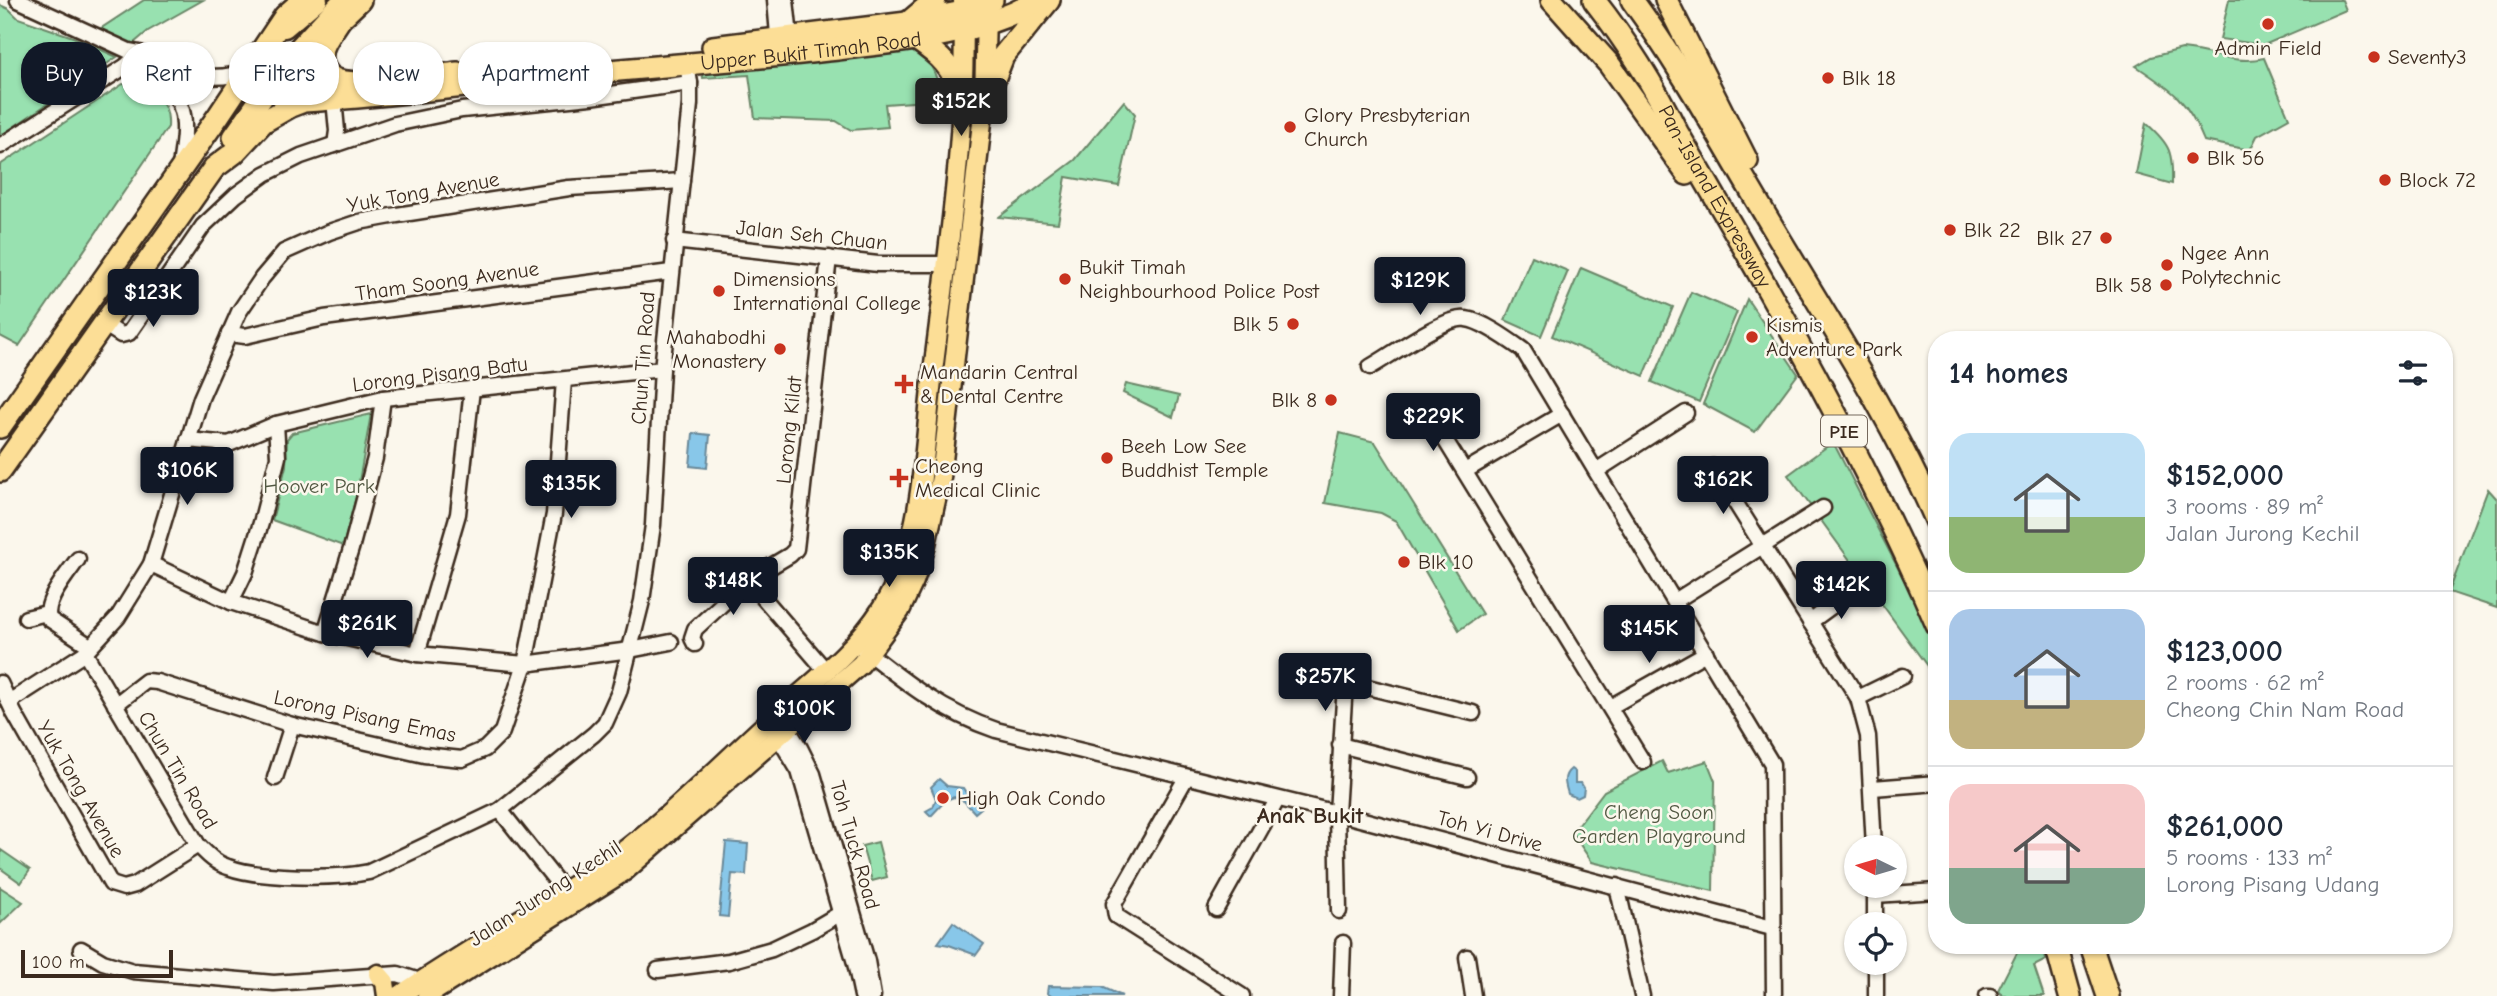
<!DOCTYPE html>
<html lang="en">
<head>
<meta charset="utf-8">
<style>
  :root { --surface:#fff; --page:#f6f6f7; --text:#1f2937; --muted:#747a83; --line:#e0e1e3; --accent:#111827 }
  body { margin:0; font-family:"Comic Neue",sans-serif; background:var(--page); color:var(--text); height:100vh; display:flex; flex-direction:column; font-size:26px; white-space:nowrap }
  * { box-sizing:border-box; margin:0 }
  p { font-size:23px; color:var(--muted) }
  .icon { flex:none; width:38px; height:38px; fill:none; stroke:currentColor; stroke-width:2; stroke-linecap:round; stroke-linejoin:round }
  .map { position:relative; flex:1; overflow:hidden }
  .sheet { position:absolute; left:1928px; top:331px; width:525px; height:623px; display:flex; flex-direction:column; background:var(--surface); border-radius:28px; box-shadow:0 2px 5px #0004 }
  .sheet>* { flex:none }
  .banner { position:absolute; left:21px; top:42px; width:665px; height:63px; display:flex; gap:14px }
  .needle { width:46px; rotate:275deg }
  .fabs { position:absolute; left:1844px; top:835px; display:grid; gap:14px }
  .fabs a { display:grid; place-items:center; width:63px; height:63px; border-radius:50%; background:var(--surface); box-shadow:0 2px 5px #0004; font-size:35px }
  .scale { position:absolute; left:21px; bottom:18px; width:152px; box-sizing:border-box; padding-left:7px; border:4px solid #3b2a1e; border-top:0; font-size:19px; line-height:24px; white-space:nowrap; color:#3b2a1e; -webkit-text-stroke:5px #fbf7ec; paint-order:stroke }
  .price { position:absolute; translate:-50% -60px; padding:0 16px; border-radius:7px; background:var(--accent); color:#fff; font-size:23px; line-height:46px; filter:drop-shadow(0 2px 4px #0008) }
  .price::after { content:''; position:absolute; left:50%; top:42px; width:21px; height:16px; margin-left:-10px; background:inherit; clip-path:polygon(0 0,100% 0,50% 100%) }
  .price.on { background:#222; color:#fff }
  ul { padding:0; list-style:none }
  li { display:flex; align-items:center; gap:21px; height:175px; padding:0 21px }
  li+li { border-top:2px solid var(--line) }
  li span { display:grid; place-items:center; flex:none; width:196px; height:140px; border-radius:21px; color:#555 }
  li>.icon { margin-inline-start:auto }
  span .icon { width:84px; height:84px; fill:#fffc; stroke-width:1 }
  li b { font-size:30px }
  h2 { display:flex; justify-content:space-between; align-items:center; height:84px; padding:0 21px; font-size:30px }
  .pill { padding:0 24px; border-radius:28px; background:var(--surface); box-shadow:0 2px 5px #0004; font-size:24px; line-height:63px }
  .pill.on { background:var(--accent); color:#fff }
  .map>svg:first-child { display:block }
</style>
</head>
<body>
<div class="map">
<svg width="2497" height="996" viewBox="0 0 2497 996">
  <rect width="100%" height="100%" fill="#fbf7ec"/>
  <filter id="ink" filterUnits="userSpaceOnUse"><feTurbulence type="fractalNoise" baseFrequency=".0143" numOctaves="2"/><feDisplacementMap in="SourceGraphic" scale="14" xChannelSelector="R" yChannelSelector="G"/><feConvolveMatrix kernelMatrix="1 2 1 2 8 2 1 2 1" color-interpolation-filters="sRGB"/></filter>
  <g filter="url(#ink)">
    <!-- green -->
    <g fill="#98e1b0" stroke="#6a8667" stroke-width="2">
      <path d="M144 0H203L148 31 134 43 123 44 97 31Z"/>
      <path d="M2229 0H2342L2346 10 2264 45 2220 39Z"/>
      <path d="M0 5 9 9 18 18 73 37 117 57 0 136Z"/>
      <path d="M2182 49C2212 51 2233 65 2264 58L2289 118 2257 136 2250 150 2204 141C2188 100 2172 90 2136 66L2151 57Z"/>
      <path d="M919 50C934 66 938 79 941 100L885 104 888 127 851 130 836 121 755 118 749 75 703 78 702 70 715 62Z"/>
      <path d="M123 84C150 88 170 97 168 127L19 346 0 336V165Z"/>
      <path d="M1124 101 1135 114 1119 186 1066 177 1058 223 999 217 1075 160Z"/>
      <path d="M2146 123C2171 145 2173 153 2172 184L2136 174Z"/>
      <path d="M1532 256 1568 271 1541 336 1505 320Z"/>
      <path d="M1581 268 1673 307 1644 376 1552 336Z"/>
      <path d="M1691 292 1737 312 1699 402 1652 382Z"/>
      <path d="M1747 299 1798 374 1755 432 1703 404Z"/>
      <path d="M1126 384 1179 396 1173 417 1123 393Z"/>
      <path d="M371 414 357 493 343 546 272 520 286 466 287 439 292 433Z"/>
      <path d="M1340 433 1375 442 1482 614 1459 630 1396 521 1381 513 1325 503Z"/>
      <path d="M1833 442 1937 644V694L1927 666 1788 475Z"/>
      <path d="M2488 489 2497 499V608L2449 592Z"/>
      <path d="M1662 761 1668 773 1707 761 1715 781 1713 891 1592 862 1572 833 1604 791Z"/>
      <path d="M878 842 887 877 872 881 862 846Z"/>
      <path d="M1 850 30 870 21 883 0 868Z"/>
      <path d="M0 887 23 902 0 924Z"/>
      <path d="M2021 945H2041L2046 960 2034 966 2044 996H2003L1998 990Z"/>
    </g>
    <!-- water -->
    <g fill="#88c7e9" stroke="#698898" stroke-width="2">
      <path d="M693 433 710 435 707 468 690 466Z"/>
      <path d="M1571 769 1575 772V783H1581L1584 788 1583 795 1577 798 1568 794C1565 784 1562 776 1571 769Z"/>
      <path d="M939 779 947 786 963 788 972 802 981 808 975 813 964 801 954 797 946 800 931 816 926 811 933 807 936 799 931 787Z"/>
      <path d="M726 842 748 844 746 875 732 874 728 917 719 916Z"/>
      <path d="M953 922 984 944 976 955 949 945 938 943Z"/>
      <path d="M1048 986 1102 987 1122 996H1051L1047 993Z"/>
    </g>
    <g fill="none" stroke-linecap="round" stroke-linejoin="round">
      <defs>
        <g id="minor">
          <path d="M18 0 129 51C175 58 196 91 248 70"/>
          <path d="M775 0 779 47"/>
          <path d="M786 0 791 46"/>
          <path d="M138 60C161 71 184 98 184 125 185 139 181 154 180 169"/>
          <path d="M126 66 161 83"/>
          <path d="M334 99 337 131 335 145"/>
          <path d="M0 146 126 66 140 53"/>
          <path d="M674 241 878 264H946"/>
          <path d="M104 324 121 335 129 333 203 226 236 195 265 174 301 156 395 124 462 110 590 97 690 83"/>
          <path d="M229 334 245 336 324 318 671 272"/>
          <path d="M1370 367C1390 356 1446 315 1466 319 1483 321 1509 340 1523 350L1772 764 1774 996"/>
          <path d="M1431 417 1643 762"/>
          <path d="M188 440 229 444 276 424 383 398 662 369"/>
          <path d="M1713 467 1858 698 1868 736 1874 847"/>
          <path d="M1465 471 1562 414"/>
          <path d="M1596 471 1686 413"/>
          <path d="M78 559C68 573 43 602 49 619L90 646"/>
          <path d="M151 564 231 602 325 633 417 654 525 664 630 650 671 642"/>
          <path d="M748 580 827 672"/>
          <path d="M1675 601 1823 508"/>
          <path d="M231 602 245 573 261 523 278 457 276 424"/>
          <path d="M26 618 47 613"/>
          <path d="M1810 622 1851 592"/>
          <path d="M325 633 351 549 375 458 383 398"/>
          <path d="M695 644 692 638 695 629 748 580 790 555 796 549 829 258"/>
          <path d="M862 648C906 683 942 712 996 730L1337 813 1772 928"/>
          <path d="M85 653 198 845C207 854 215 863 228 867 260 879 336 879 369 872L500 810 594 734 605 723 619 692 642 601 653 525 662 369 690 104V83L687 64"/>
          <path d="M417 654 458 514 472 389"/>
          <path d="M0 683 14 713 111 884 124 888 135 885 198 845"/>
          <path d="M1858 698 1903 676"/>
          <path d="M9 702 85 653 118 617 151 564 201 398 239 312 262 278 284 252 329 232 359 222 397 215 569 188 682 181"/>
          <path d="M115 705 146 681 157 682 292 725 424 755 462 759 485 749 502 732 525 664 554 514 564 380"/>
          <path d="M1610 707 1706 653"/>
          <path d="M782 720 800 748 813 774 867 961 873 996"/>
          <path d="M774 730 799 771 855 963 862 996"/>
          <path d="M1340 745 1467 777"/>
          <path d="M275 778 292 725"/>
          <path d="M1186 778 1114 904 1116 916 1242 996"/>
          <path d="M1873 788 1937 783"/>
          <path d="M500 810 565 892"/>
          <path d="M1617 886 1642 996"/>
          <path d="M1875 887V924"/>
          <path d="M1875 895 1937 891"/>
          <path d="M1216 909 1277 800"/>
          <path d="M1339 911 1337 813 1345 684 1347 682 1473 713"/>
          <path d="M81 949 103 962 133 971 274 983 398 974 426 983"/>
          <path d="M1467 957 1473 996"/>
          <path d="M1876 962V996"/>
          <path d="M658 970 729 961 772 949 812 930 846 910"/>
          <path d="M1341 996 1343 943"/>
          <path d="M1987 996H1990"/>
        </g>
        <g id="major">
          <path d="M285 28 318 0"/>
          <path d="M266 91 278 69 342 0"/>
          <path d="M378 974 385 982 387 996"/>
          <path d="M399 996C469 948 544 908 614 858 669 818 717 768 768 722 808 685 852 655 882 608 925 539 923 450 933 372 948 249 968 124 963 0"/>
          <path d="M427 996 625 871 861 664 900 611 914 581 925 549 941 478 984 105 986 10"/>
        </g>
        <g id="highway">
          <path d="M1552 0 1609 64 1687 174"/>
          <path id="s1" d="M1594 0C1626 41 1654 85 1677 132 1771 292 1864 455 1937 625"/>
          <path d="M1632 0C1684 71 1726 150 1772 226 1830 323 1892 418 1937 522"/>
          <path d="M1666 0 1747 161"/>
          <path d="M340 19C335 28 326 38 323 48 319 60 324 75 337 80 359 88 431 76 458 73"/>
          <path d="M909 22 935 0"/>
          <path d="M916 39C943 58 949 65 964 95"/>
          <path d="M713 47 907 23 963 12 992 0"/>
          <path d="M984 105 1003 56 1049 0"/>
          <path d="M234 137 265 93 283 79 318 40 360 0"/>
          <path d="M0 427 219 115 285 16 303 0"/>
          <path id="s2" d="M0 471 214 168 234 153 263 122 291 106 304 101C402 95 498 81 596 72 679 65 762 58 845 48 912 40 980 35 1039 0"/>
          <path d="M2056 945 2070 996"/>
          <path d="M2091 945 2108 996"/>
        </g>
      </defs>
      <!-- minor casing -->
      <use href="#minor" stroke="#3b2a1e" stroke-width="19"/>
      <!-- major casing -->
      <use href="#major" stroke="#3b2a1e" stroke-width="23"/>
      <!-- highway casing -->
      <use href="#highway" stroke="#3b2a1e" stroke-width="26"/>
      <!-- minor -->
      <use href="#minor" stroke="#fbf7ec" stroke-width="14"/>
      <!-- major -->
      <use href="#major" stroke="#fcde96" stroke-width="18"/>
      <!-- highway -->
      <use href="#highway" stroke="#fcde96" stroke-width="21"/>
    </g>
  </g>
  <!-- markers -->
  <g fill="#c8321e" stroke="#fbf7ec" stroke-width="2.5">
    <circle cx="2268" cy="24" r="7"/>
    <circle cx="2374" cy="57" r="7"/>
    <circle cx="1828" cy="78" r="7"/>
    <circle cx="1290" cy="127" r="7"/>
    <circle cx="2193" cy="158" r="7"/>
    <circle cx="2385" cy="180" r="7"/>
    <circle cx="1950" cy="230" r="7"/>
    <circle cx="2106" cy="238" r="7"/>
    <circle cx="2167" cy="265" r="7"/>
    <circle cx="1065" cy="279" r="7"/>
    <circle cx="2166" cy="285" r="7"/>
    <circle cx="719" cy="291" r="7"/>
    <circle cx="1293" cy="324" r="7"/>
    <circle cx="1752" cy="337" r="7"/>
    <circle cx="780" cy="349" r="7"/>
    <path d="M900.5 373.5h7v7h7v7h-7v7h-7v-7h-7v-7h7z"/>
    <circle cx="1331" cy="400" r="7"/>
    <circle cx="1107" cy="458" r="7"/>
    <path d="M895.5 467.5h7v7h7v7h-7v7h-7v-7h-7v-7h7z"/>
    <circle cx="1404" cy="562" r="7"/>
    <circle cx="943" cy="798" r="7"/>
  </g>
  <g text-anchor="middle" stroke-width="5" stroke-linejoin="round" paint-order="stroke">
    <!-- shield labels -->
    <rect fill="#fbf7ec" stroke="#75685c" stroke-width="2" x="1821" y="415.5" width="46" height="31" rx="5"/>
    <g font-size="19" font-weight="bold" fill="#3b2a1e">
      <text x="1844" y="438">PIE</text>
    </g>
    <!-- poi labels -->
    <g font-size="21" fill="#3b2a1e" stroke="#fbf7ec" text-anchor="start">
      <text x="2268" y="55" text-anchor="middle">Admin Field</text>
      <text x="2388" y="64">Seventy3</text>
      <text x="1842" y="85">Blk 18</text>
      <text x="1304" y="122">Glory Presbyterian<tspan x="1304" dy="24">Church</tspan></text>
      <text x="2207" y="165">Blk 56</text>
      <text x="2399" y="187">Block 72</text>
      <text x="1964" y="237">Blk 22</text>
      <text x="2092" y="245" text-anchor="end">Blk 27</text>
      <text x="2181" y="260">Ngee Ann<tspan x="2181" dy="24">Polytechnic</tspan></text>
      <text x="1079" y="274">Bukit Timah<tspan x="1079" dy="24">Neighbourhood Police Post</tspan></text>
      <text x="733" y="286">Dimensions<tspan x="733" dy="24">International College</tspan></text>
      <text x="2152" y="292" text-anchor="end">Blk 58</text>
      <text x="1279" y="331" text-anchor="end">Blk 5</text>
      <text x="1766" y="332">Kismis<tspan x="1766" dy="24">Adventure Park</tspan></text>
      <text x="766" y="344" text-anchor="end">Mahabodhi<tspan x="766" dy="24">Monastery</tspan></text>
      <text x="920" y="379">Mandarin Central<tspan x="920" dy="24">&amp; Dental Centre</tspan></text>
      <text x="1317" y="407" text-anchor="end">Blk 8</text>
      <text x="1121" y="453">Beeh Low See<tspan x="1121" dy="24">Buddhist Temple</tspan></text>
      <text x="915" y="473">Cheong<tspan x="915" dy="24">Medical Clinic</tspan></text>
      <text x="1418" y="569">Blk 10</text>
      <text x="957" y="805">High Oak Condo</text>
    </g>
    <!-- street labels -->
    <g font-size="21" fill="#3b2a1e" stroke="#fbf7ec">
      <text dy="7" stroke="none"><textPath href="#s2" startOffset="994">Upper Bukit Timah Road</textPath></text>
      <text transform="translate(423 192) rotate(-10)" y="7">Yuk Tong Avenue</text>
      <text dy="7" stroke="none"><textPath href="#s1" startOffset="231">Pan-Island Expressway</textPath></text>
      <text transform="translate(812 235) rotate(6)" y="7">Jalan Seh Chuan</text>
      <text transform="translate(447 281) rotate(-8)" y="7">Tham Soong Avenue</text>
      <text transform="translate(643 358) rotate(-86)" y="7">Chun Tin Road</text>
      <text transform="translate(440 374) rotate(-7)" y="7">Lorong Pisang Batu</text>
      <text transform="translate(789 430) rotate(-84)" y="7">Lorong Kilat</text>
      <text transform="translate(365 716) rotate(12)" y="7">Lorong Pisang Emas</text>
      <text transform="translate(178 770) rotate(59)" y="7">Chun Tin Road</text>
      <text transform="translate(81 789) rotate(60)" y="7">Yuk Tong Avenue</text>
      <text transform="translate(1490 831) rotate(15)" y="7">Toh Yi Drive</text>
      <text transform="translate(855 845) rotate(74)" y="7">Toh Tuck Road</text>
      <text transform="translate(545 893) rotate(-33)" y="7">Jalan Jurong Kechil</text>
    </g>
    <!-- park labels -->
    <g font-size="21" fill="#525842" stroke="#fbf7ec">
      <text x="319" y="493">Hoover Park</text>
      <text x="1659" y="819">Cheng Soon<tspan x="1659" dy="24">Garden Playground</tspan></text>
    </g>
    <!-- neighbourhood labels -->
    <g font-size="23" font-weight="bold" fill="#3b2a1e" stroke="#fbf7ec">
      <text x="1310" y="823">Anak Bukit</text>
    </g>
  </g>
</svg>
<div class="fabs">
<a><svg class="needle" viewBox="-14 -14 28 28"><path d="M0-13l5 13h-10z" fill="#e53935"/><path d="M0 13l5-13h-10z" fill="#747a83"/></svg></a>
<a><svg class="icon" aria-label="locate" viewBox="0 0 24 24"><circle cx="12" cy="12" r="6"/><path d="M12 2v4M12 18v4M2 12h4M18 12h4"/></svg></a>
</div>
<div class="scale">100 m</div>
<b class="price on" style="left:961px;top:138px">$152K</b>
<b class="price" style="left:1420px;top:317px">$129K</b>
<b class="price" style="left:153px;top:329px">$123K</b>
<b class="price" style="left:1433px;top:453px">$229K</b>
<b class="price" style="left:187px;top:507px">$106K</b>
<b class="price" style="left:1723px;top:516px">$162K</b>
<b class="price" style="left:571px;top:520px">$135K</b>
<b class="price" style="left:889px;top:589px">$135K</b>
<b class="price" style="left:733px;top:617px">$148K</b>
<b class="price" style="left:1841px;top:621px">$142K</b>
<b class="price" style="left:367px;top:660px">$261K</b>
<b class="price" style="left:1649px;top:665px">$145K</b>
<b class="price" style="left:1325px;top:713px">$257K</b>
<b class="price" style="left:804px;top:745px">$100K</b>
<div class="banner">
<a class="pill on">Buy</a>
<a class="pill">Rent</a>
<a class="pill">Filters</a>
<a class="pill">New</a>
<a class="pill">Apartment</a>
</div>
<section class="sheet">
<h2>14 homes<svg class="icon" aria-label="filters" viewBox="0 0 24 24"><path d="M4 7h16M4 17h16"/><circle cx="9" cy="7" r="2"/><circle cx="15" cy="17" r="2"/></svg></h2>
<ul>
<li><span style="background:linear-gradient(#bfe0f5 60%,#8fb573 0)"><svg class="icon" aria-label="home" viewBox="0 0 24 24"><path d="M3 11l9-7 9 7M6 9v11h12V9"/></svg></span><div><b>$152,000</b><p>3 rooms · 89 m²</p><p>Jalan Jurong Kechil</p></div></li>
<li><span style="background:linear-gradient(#a9c7e8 65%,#c2b280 0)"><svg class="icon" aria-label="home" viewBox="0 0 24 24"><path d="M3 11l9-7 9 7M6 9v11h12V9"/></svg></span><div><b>$123,000</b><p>2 rooms · 62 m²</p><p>Cheong Chin Nam Road</p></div></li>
<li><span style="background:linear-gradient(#f6c9c9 60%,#7fa58c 0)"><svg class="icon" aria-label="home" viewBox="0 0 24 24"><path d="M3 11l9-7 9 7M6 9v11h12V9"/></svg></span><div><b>$261,000</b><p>5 rooms · 133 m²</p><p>Lorong Pisang Udang</p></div></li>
</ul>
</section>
</div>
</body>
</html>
